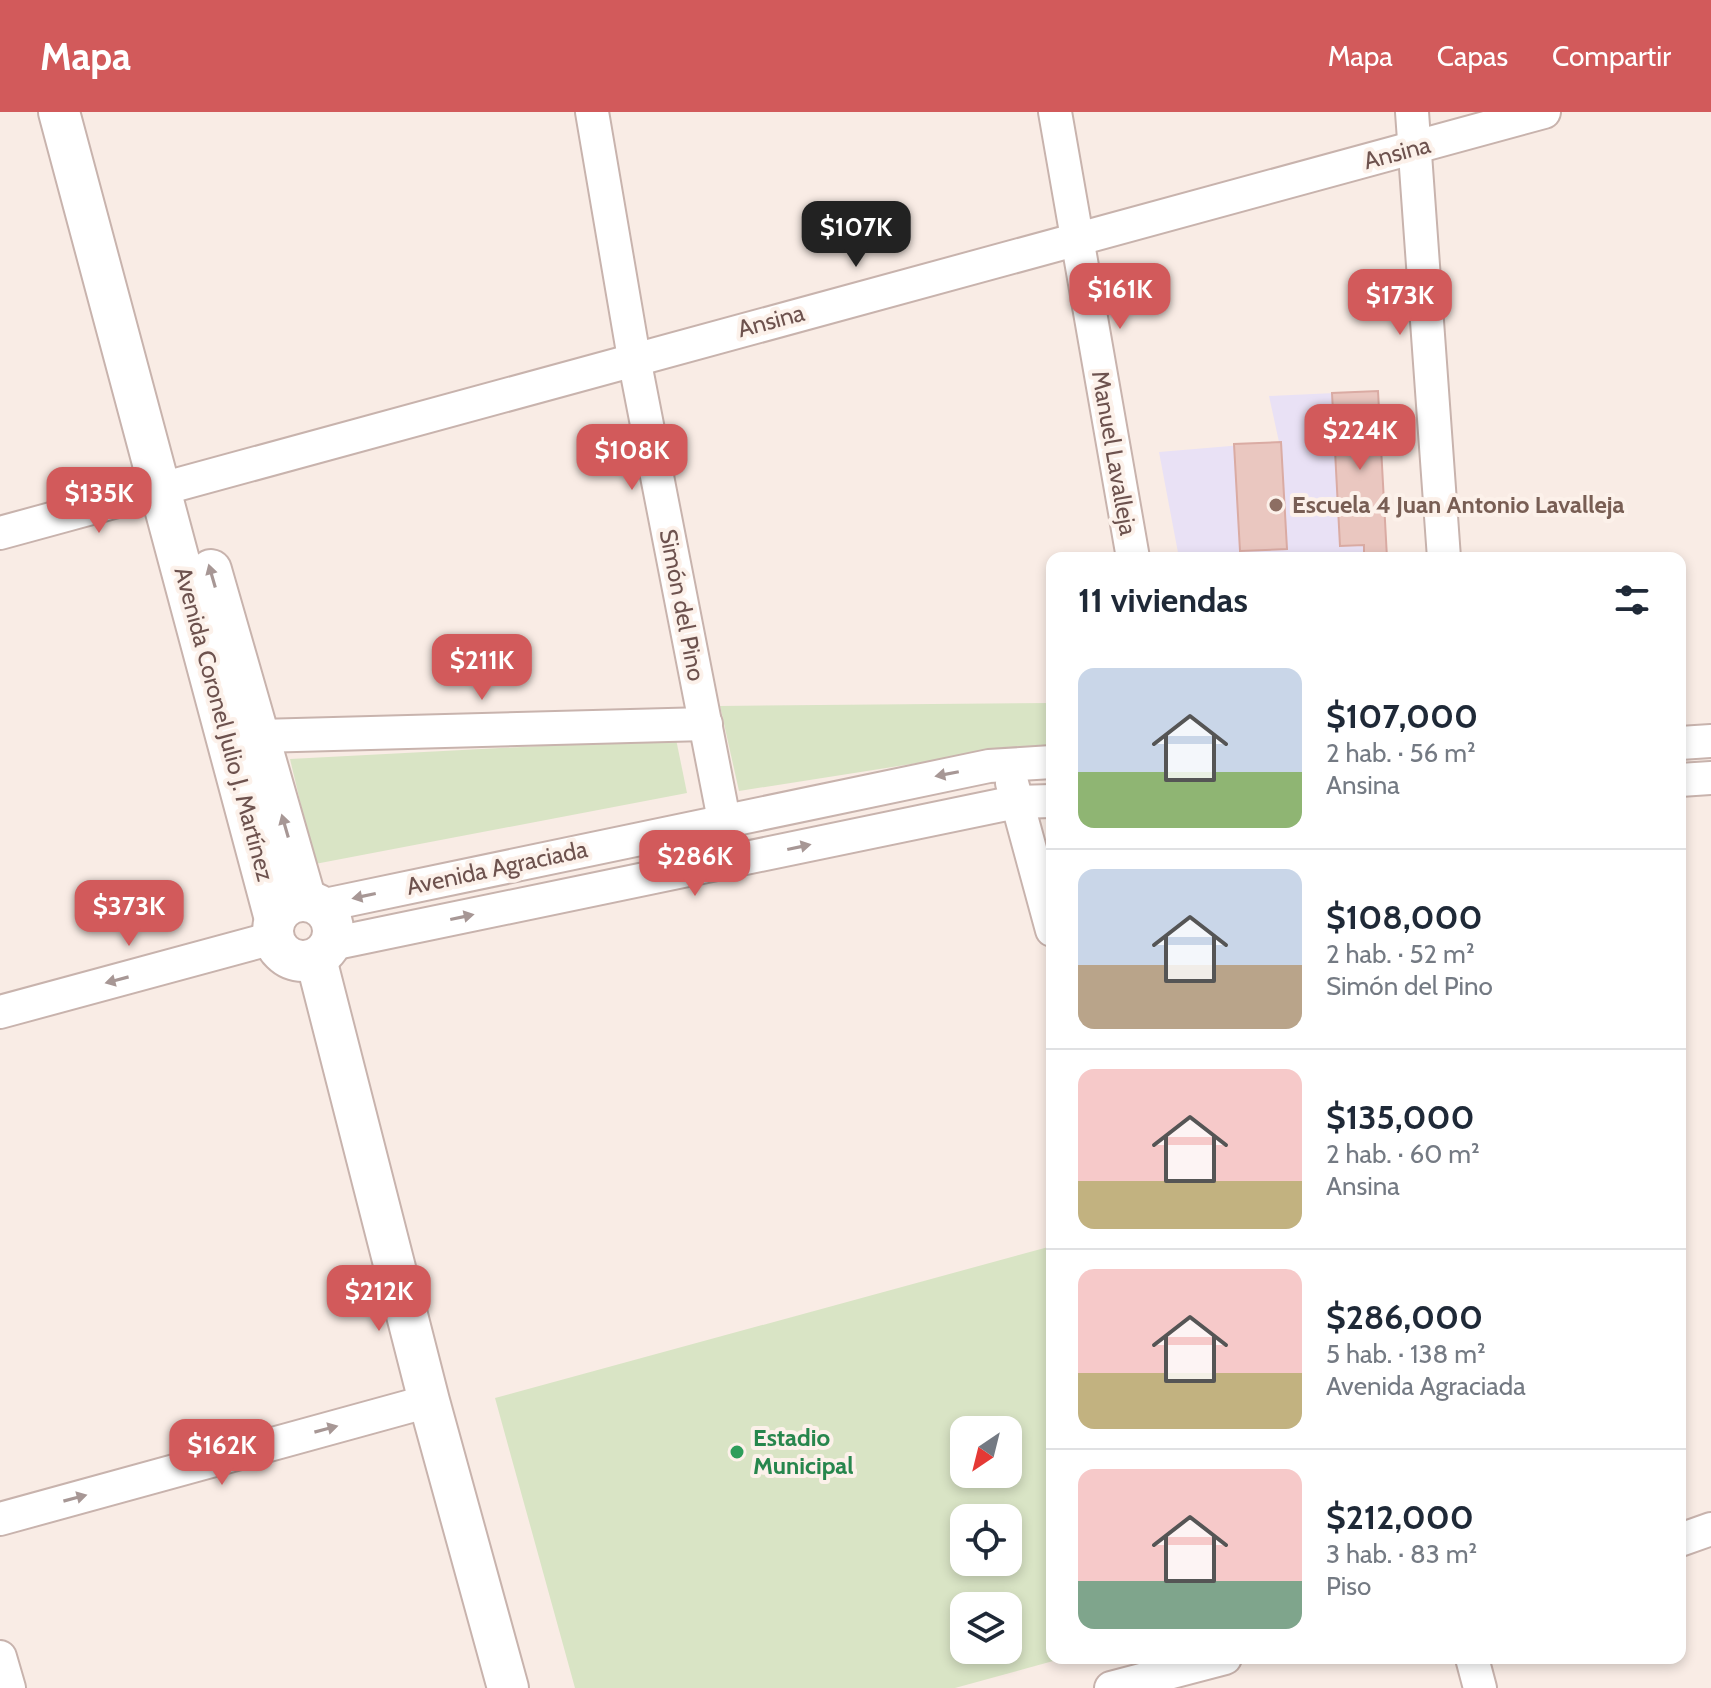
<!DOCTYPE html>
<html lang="es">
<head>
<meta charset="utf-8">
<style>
  :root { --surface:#fff; --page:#f6f6f7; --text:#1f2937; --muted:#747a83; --line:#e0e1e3; --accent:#d25a5b }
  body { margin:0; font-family:Cabin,sans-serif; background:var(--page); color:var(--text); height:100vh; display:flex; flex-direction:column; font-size:30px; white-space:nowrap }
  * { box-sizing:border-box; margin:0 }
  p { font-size:26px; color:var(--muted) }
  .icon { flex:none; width:44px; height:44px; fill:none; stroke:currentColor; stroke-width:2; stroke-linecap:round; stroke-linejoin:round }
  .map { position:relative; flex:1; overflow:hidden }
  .sheet { position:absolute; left:1046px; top:440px; width:640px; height:1112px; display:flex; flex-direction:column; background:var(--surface); border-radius:16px; box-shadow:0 4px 12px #0003 }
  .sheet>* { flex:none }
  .needle { width:52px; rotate:215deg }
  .tools { position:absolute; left:950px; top:1304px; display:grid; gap:16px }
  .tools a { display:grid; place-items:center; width:72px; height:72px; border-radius:16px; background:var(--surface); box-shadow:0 4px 12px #0003; font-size:40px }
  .price { position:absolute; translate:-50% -68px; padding:0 18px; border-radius:16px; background:var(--accent); color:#fff; font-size:26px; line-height:52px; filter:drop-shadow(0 2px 4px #0008) }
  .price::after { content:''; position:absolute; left:50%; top:48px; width:24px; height:18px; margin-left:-12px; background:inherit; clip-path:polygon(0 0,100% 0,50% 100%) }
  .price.on { background:#222; color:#fff }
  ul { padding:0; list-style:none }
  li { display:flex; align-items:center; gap:24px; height:200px; padding:0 32px }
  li+li { border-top:2px solid var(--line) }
  li span { display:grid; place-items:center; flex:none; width:224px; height:160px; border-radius:16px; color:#555 }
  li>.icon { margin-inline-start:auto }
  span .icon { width:96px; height:96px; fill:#fffc; stroke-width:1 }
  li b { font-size:34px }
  h2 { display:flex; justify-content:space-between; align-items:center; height:96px; padding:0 32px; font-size:34px }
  header { display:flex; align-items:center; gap:48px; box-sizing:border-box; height:112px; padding:0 40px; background:var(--accent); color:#fff }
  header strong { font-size:38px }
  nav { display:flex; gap:44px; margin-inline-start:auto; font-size:28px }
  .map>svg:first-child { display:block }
</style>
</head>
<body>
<header>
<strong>Mapa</strong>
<nav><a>Mapa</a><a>Capas</a><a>Compartir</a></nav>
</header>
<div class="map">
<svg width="1711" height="1576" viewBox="0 0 1711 1576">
  <rect width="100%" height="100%" fill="#f9ece5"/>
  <!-- education -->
  <path fill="#e9e1f5" d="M1378 279 1387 446H1179L1159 340 1279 330 1269 284Z"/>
  <!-- green -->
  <g fill="#d9e4c5" fill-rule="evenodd">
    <path d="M1052 591V633L1020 635 739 679 720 594Z"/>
    <path d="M676 627 687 681 315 752 290 647Z"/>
    <path d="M1052 1134V1546H1064L955 1576H575L495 1286ZM1008 1318V1362H964V1318ZM964 1406H1008V1450H964ZM964 1494H1008V1538H964Z"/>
  </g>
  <!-- building -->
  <g fill="#eac7c0" stroke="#daaba3" stroke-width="2">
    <path d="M1378 279 1387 446H1364V433L1340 434 1332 281Z"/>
    <path d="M1281 330 1287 437 1240 439 1234 332Z"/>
    <path d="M1364 442V446H1277Z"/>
  </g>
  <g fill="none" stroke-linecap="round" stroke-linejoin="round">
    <defs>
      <g id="minor">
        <path d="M592 0 634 246 732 749"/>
        <path d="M1055 0 1133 446"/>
        <path d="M1412 0 1444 446"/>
        <path d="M0 421 1544 0"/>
        <path d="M259 624 706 612"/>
        <path d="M1680 631 1711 629"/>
        <path d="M1680 668 1711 666"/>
        <path d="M1012 671 1052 818"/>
        <path d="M320 794 989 654 1052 650"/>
        <path d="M331 832 1016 690 1052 689"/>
        <path d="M0 900 273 826"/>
        <path d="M0 1407 429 1289"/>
        <path d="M1680 1428 1711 1417"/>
        <path d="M0 1545 9 1576"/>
        <path d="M1472 1546 1480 1576"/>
        <path d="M1111 1576 1225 1546"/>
      </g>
      <g id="tertiary">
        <path d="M59 0 275 807"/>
        <path d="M211 458 306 789"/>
        <circle cx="303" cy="819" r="30"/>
        <path d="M316 847 429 1289 508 1576"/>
      </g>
    </defs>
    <!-- minor casing -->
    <use href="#minor" stroke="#c8b3ad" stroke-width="36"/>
    <!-- tertiary casing -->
    <use href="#tertiary" stroke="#c8b3ad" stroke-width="44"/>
    <!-- minor -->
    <use href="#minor" stroke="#fff" stroke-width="32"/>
    <!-- tertiary -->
    <use href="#tertiary" stroke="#fff" stroke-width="40"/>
  </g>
  <!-- one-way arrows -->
  <defs><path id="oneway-solid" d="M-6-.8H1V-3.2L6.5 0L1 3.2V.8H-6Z" transform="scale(2)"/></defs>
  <g fill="#a79795">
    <use href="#oneway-solid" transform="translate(212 464) rotate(-106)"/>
    <use href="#oneway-solid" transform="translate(947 662) rotate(169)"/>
    <use href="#oneway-solid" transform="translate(285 714) rotate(-106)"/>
    <use href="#oneway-solid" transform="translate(799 735) rotate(-12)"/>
    <use href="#oneway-solid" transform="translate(364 784) rotate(168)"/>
    <use href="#oneway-solid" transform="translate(462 805) rotate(-12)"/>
    <use href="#oneway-solid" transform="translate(117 868) rotate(165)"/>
    <use href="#oneway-solid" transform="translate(326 1317) rotate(-15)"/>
    <use href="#oneway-solid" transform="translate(75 1386) rotate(-15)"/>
  </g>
  <!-- markers -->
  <circle fill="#8d6e63" stroke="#fcf1ea" stroke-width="3" cx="1276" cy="393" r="8"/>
  <circle fill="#2e9e5b" stroke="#fcf1ea" stroke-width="3" cx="737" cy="1340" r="8"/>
  <g text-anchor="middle" stroke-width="8" stroke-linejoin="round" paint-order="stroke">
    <!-- street labels -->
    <g font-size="24" fill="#6d524e" stroke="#fcf1ea">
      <text transform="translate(1397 41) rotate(-15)" y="8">Ansina</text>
      <text transform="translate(771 209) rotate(-15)" y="8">Ansina</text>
      <text transform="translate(1114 341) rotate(80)" y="8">Manuel Lavalleja</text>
      <text transform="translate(682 493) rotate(79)" y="8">Simón del Pino</text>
      <text transform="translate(224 612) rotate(75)" y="8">Avenida Coronel Julio J. Martínez</text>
      <text transform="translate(497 756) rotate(-12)" y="8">Avenida Agraciada</text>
    </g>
    <!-- education labels -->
    <g font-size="24" font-weight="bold" fill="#785e54" stroke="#fcf1ea" text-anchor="start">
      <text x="1292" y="401">Escuela 4 Juan Antonio Lavalleja</text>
    </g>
    <!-- leisure labels -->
    <g font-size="24" font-weight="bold" fill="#27864d" stroke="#fcf1ea" text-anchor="start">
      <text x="753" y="1334">Estadio<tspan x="753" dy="28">Municipal</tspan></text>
    </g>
  </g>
</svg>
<div class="tools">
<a><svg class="needle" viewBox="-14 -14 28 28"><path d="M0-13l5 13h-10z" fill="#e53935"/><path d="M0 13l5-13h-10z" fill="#747a83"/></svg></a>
<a><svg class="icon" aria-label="locate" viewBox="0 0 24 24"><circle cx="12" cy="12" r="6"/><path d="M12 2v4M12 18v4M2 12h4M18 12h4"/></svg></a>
<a><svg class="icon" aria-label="layers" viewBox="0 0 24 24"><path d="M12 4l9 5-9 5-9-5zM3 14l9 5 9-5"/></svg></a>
</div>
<b class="price on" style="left:856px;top:157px">$107K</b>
<b class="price" style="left:1120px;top:219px">$161K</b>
<b class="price" style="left:1400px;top:225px">$173K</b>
<b class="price" style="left:1360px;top:360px">$224K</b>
<b class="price" style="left:632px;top:380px">$108K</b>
<b class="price" style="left:99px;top:423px">$135K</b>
<b class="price" style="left:482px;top:590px">$211K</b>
<b class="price" style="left:695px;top:786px">$286K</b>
<b class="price" style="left:129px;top:836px">$373K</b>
<b class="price" style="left:379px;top:1221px">$212K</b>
<b class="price" style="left:222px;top:1375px">$162K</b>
<section class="sheet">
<h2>11 viviendas<svg class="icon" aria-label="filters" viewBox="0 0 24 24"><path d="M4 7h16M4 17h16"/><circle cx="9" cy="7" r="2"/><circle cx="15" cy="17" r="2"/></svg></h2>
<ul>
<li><span style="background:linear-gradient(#c9d6e8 65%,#8fb573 0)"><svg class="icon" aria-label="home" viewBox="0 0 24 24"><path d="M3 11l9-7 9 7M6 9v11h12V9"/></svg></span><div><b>$107,000</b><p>2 hab. · 56 m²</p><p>Ansina</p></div></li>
<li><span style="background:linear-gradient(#c9d6e8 60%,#b9a48a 0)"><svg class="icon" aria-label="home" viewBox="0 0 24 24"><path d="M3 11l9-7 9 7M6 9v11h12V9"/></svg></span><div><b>$108,000</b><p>2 hab. · 52 m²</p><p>Simón del Pino</p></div></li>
<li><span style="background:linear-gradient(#f6c9c9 70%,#c2b280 0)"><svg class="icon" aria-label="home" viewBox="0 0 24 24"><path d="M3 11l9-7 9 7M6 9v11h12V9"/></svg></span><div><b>$135,000</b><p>2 hab. · 60 m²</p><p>Ansina</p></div></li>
<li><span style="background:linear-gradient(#f6c9c9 65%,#c2b280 0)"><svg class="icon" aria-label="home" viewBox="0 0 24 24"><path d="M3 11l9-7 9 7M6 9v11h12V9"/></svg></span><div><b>$286,000</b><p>5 hab. · 138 m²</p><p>Avenida Agraciada</p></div></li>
<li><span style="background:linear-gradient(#f6c9c9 70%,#7fa58c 0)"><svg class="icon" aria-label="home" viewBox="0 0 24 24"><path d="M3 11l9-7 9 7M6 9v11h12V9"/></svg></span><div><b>$212,000</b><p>3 hab. · 83 m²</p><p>Piso</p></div></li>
</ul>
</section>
</div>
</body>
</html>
